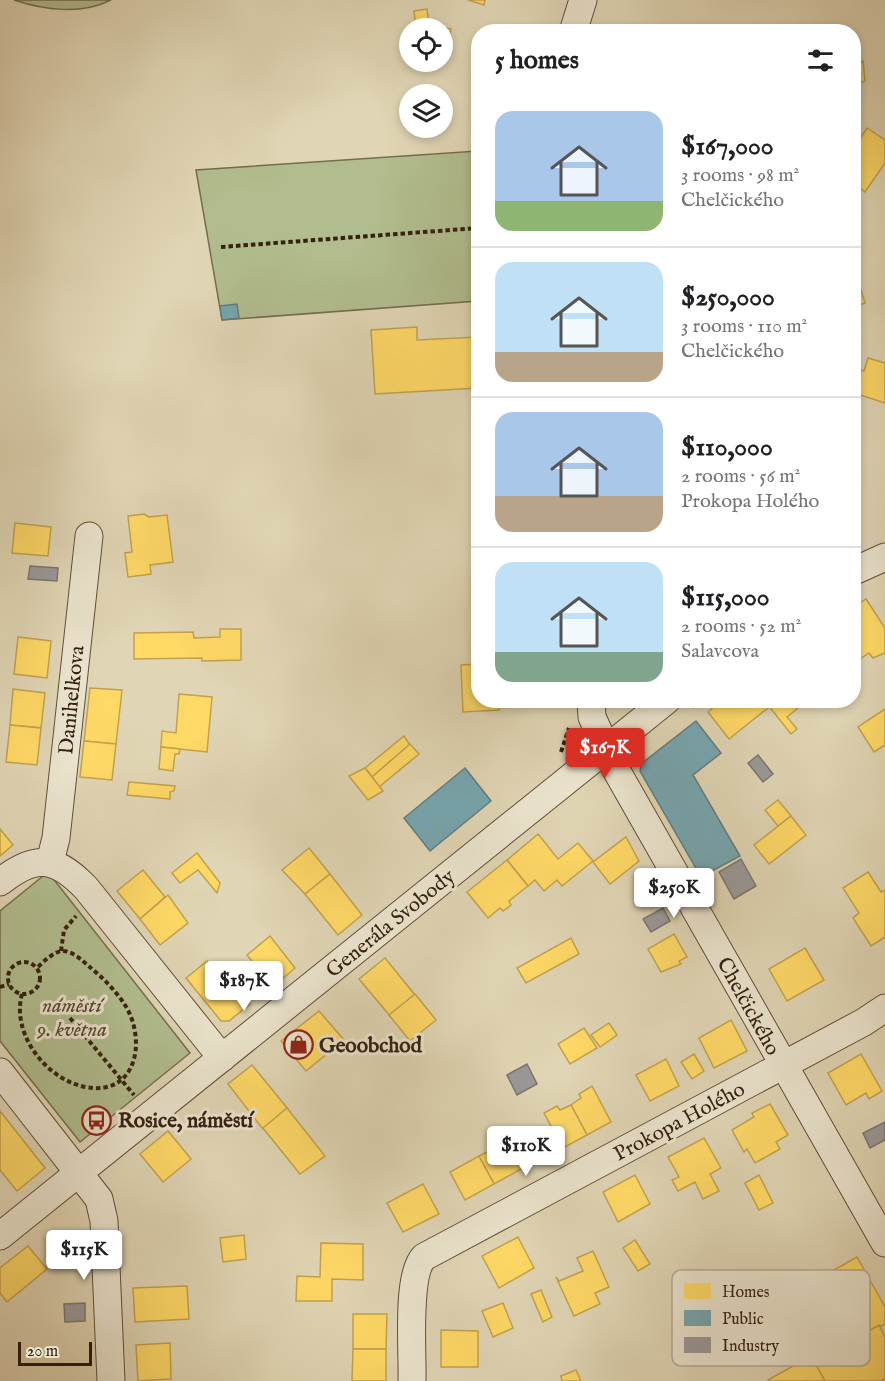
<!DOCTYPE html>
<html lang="en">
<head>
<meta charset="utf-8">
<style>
  :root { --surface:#fff; --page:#f2f2f2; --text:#202124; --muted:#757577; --line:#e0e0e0; --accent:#d93025 }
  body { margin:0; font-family:"IM FELL English",serif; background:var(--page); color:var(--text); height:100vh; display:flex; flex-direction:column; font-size:22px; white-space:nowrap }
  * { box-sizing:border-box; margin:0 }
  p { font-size:20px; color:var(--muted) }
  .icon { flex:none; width:33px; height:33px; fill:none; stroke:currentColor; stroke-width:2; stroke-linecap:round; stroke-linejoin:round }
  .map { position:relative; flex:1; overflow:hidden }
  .panel { position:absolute; left:471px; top:24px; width:390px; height:684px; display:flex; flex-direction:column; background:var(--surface); border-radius:24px; box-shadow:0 3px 9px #0003 }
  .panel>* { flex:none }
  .buttons { position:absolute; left:399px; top:18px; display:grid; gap:12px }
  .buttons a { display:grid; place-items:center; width:54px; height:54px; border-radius:50%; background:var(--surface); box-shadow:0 3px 9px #0003; font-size:30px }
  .scale { position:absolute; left:18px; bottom:15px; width:74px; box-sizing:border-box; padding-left:6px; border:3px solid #352010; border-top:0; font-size:16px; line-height:21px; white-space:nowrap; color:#352010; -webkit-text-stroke:4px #ebe4ce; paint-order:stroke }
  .price { position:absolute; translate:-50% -51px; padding:0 14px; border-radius:6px; background:#fff; color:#222; font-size:20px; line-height:39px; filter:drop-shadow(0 2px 3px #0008) }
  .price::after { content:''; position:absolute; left:50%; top:36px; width:18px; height:14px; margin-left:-9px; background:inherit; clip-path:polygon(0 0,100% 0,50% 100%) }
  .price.active { background:var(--accent); color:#fff }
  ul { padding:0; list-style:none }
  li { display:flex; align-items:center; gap:18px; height:150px; padding:0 24px }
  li+li { border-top:2px solid var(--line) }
  li span { display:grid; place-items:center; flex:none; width:168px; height:120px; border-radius:18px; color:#555 }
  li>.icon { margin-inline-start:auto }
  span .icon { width:72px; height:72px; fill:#fffc; stroke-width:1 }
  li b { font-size:26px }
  h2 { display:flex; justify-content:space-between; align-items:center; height:72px; padding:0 24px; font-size:26px }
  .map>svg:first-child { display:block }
</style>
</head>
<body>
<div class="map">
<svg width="885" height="1381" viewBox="0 0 885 1381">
  <rect width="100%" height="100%" fill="#e0d5b4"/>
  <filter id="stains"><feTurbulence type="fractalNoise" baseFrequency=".00333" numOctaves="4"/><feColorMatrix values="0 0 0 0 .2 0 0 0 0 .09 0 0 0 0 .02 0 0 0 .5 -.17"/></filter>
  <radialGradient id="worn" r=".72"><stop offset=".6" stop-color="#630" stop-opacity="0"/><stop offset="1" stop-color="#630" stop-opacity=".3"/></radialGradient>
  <!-- green -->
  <g fill="#b1bd8e" stroke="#736e4f" stroke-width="1.5">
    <path d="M14 0H111C81 15 44 10 14 0Z"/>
    <path d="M478 151V301L222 320 196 170Z"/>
    <path d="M48 872 190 1053 80 1142 0 1041V911Z"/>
  </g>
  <!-- homes -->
  <g fill="#ffd966" stroke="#c2a24c" stroke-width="1.5">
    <path d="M468 0H485L484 5Z"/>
    <path d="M427 9 429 24 451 29 448 43 442 42V28H416L414 11Z"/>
    <path d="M863 61 865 81 857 84 854 80V66Z"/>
    <path d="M867 128 885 140V163L865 192 854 183V148Z"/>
    <path d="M856 274 865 303 854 307V275Z"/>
    <path d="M417 327V340L478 337V388L375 394 371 330Z"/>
    <path d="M868 358 885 363V403L854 393V368L864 371Z"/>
    <path d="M144 514 149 517 167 515 173 562 150 565 151 574 128 577 125 553 132 552 128 516Z"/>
    <path d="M15 523 51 527 48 556 12 553Z"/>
    <path d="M473 597H478V627L475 628Z"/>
    <path d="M866 599 885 628V653L873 658 869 653 857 661 854 654V607Z"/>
    <path d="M220 629H241V660L202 661V658L134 659V633L193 632 194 638 220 637Z"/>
    <path d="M18 637 51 641 47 678 14 674Z"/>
    <path d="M478 664V700H499V710L463 712 461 665Z"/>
    <path d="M90 688 122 690 116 744 84 741Z"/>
    <path d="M13 689 45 693 41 728 10 725Z"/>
    <path d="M179 694 212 697 207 752 161 747 162 731 176 733Z"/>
    <path d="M764 700H794L799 707 787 717 797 729 791 734Z"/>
    <path d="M764 700 769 707 729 739 708 712 722 700Z"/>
    <path d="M885 709V745L874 752 858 727Z"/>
    <path d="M10 725 41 728 37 765 6 762Z"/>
    <path d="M404 736 410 745 372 777 365 768Z"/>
    <path d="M84 741 116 744 112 780 80 777Z"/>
    <path d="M410 744 419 754 379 787 372 777Z"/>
    <path d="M161 747 180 749 179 754H175L173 771 159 769Z"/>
    <path d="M365 768 383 791 368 800 349 776Z"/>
    <path d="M129 782 175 786 174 791 170 792V799L127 795Z"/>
    <path d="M778 800 791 816 778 826 765 810Z"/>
    <path d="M791 816 806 835 769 864 754 845Z"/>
    <path d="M0 829 13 845 0 856Z"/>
    <path d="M538 834 558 859 578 843 593 861 562 886 557 880 544 891 535 880 528 886 507 860Z"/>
    <path d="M626 837 639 861 610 884 593 862Z"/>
    <path d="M309 848 330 874 305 894 282 870Z"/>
    <path d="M197 853 220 883 217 893 198 870 180 883 172 873Z"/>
    <path d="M507 860 528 886 509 901 511 905 503 911 500 908 488 918 467 892Z"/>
    <path d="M143 870 165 897 140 919 117 891Z"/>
    <path d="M868 872 881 892 885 890V937L871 946 853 918 859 913 843 888Z"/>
    <path d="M330 874 362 915 338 935 305 894Z"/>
    <path d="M168 895 188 923 160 945 140 919Z"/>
    <path d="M674 934 687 957 679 961 681 964 661 972 648 949Z"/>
    <path d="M270 936 295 968 273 987 247 955Z"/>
    <path d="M571 938 579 954 526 983 517 968Z"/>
    <path d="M805 948 824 980 787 1001 769 969Z"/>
    <path d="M385 958 415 995 390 1016 359 979Z"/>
    <path d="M207 961 224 982 231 977 250 1004 229 1021H221L186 978Z"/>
    <path d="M415 994 436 1020 410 1041 389 1015Z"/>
    <path d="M319 1011 344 1040 306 1071 281 1041Z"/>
    <path d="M731 1020 747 1051 714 1068 699 1038Z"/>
    <path d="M609 1023 617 1035 600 1047 591 1035Z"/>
    <path d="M584 1028 597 1048 570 1064 558 1044Z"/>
    <path d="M694 1054 704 1071 692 1079 681 1062Z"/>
    <path d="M861 1054 882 1091 869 1099 866 1093 846 1105 828 1073Z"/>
    <path d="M666 1059 679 1086 650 1101 636 1075Z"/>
    <path d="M252 1065 288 1109 263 1129 228 1084Z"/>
    <path d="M592 1086 611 1122 587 1135 571 1105 581 1098 579 1094Z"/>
    <path d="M770 1104 788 1135 776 1142 780 1149 755 1163 747 1149 744 1152 732 1130 754 1117 752 1113Z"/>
    <path d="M571 1105 587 1135 563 1148 544 1113 557 1106 560 1110Z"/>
    <path d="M287 1108 325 1156 300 1174 263 1128Z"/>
    <path d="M0 1111 45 1168 17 1191 0 1170Z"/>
    <path d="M168 1131 191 1159 163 1182 140 1154Z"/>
    <path d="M704 1138 721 1168 710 1174 719 1191 703 1199 695 1182 678 1191 672 1180 679 1177 668 1157Z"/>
    <path d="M508 1141 523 1168 494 1184 479 1156Z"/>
    <path d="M479 1156 494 1184 465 1200 450 1172Z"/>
    <path d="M635 1175 650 1204 618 1222 603 1192Z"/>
    <path d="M759 1175 773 1203 759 1210 745 1183Z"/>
    <path d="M423 1184 439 1214 403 1232 387 1203Z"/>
    <path d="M244 1235 246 1259 223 1262 220 1238Z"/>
    <path d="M518 1237 534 1268 499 1288 482 1256Z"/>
    <path d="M635 1240 650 1264 638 1271 623 1248Z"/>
    <path d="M321 1243 363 1244V1280L332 1279V1301H296L297 1276 320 1277Z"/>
    <path d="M28 1246 47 1269 7 1302 0 1293V1268Z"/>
    <path d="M593 1251 609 1287 595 1293 600 1304 574 1316 556 1277 559 1281 583 1271 577 1258Z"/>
    <path d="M857 1257 885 1307V1324L853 1341 843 1321 838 1323 818 1279Z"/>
    <path d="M187 1286 189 1319 135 1322 133 1288Z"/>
    <path d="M541 1290 552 1317 543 1322 531 1294Z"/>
    <path d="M503 1303 513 1328 493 1337 482 1311Z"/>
    <path d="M353 1314H387L386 1349H353Z"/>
    <path d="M879 1325 885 1337V1379L881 1381H825L812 1358 833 1347 834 1351Z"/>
    <path d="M441 1330 478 1331V1367H441Z"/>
    <path d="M170 1343 171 1379 138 1381 136 1345Z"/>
    <path d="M353 1349H386V1381H352Z"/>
    <path d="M811 1356 825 1381H769L768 1380Z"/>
    <path d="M576 1370 581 1381H562L561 1376Z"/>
  </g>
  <!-- public -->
  <g fill="#76a5af" stroke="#627d7f" stroke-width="1.5">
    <path d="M237 304 239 318 222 320 220 306Z"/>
    <path d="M696 721 721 753 693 775 740 856 701 877 640 771 641 764Z"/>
    <path d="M465 768 491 801 430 851 404 818Z"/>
  </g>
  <!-- industry -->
  <g fill="#999" stroke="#7b7570" stroke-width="1.5">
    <path d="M30 566 58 568 57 581 28 579Z"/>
    <path d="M758 755 773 774 763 782 748 763Z"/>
    <path d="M741 859 756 886 734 899 719 872Z"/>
    <path d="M663 908 670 921 651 932 643 919Z"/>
    <path d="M527 1064 537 1084 517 1095 507 1075Z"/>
    <path d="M885 1122V1140L870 1148 863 1133Z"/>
    <path d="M85 1303V1321L65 1322 64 1304Z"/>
  </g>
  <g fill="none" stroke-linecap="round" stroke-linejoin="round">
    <defs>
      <g id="street">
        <path d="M573 32 583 0"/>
        <path d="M854 571 885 557"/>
        <path d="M591 700 592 717 615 768 885 1243"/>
        <path d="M50 862 56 838 89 536"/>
        <path d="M0 882C35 854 55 856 86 888L222 1058"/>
        <path d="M0 1072 99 1199 104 1221 111 1381"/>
        <path d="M0 1236 667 700"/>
        <path d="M412 1381C413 1353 406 1275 424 1257L864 1022 885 1008"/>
      </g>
    </defs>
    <!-- street casing -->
    <use href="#street" stroke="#604d39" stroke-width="29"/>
    <!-- path -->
    <g stroke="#352010" stroke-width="4" stroke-dasharray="4.5 3" stroke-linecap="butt">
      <path d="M221 247 478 228"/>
      <path d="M692 707 700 700"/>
      <path d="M561 752 569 728"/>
      <path d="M61 951 64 930 76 916"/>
      <circle cx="24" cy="978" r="16"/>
      <path d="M0 987 9 984"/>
      <path d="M22 994C11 1034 46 1079 85 1087 137 1097 147 1040 125 1005 116 991 103 978 91 968 84 962 73 951 63 951 54 951 43 962 37 968"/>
      <path d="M70 1018 134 1095"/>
    </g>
    <!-- street -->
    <use href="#street" stroke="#ebe4ce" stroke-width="27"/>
  </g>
  <!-- icons -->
  <defs>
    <symbol id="shop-ring" viewBox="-11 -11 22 22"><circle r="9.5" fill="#ebe4ce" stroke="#8f2418" stroke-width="1.5"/><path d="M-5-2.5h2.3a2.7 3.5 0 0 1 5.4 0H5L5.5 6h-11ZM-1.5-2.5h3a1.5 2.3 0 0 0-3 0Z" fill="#8f2418"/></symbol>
    <symbol id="bus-ring" viewBox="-11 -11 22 22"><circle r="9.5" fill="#ebe4ce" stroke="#8f2418" stroke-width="1.5"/><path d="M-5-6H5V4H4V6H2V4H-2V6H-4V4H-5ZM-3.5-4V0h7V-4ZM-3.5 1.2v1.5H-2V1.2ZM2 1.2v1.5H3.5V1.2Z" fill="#8f2418"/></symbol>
  </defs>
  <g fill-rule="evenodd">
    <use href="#shop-ring" x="282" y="1028" width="33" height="33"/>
    <use href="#bus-ring" x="80" y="1104" width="33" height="33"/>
  </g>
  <g text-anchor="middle" stroke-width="6" stroke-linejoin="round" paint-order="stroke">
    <!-- street labels -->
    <g font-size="21" fill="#352010" stroke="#ebe4ce">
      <text transform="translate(71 700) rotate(-84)" y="7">Danihelkova</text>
      <text transform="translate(390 923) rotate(-39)" y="7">Generála Svobody</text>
      <text transform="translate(749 1006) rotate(61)" y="7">Chelčického</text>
      <text transform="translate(679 1121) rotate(-28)" y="7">Prokopa Holého</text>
    </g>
    <!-- park labels -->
    <g font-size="21" font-style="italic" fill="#544730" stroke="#ebe4ce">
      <text x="72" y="1012">náměstí<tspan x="72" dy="24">9. května</tspan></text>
    </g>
    <!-- poi labels -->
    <g font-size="21" font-weight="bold" fill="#352010" stroke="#ebe4ce" text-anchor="start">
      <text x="319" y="1052">Geoobchod</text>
      <text x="118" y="1127">Rosice, náměstí</text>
    </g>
  </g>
  <!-- legend -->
  <rect x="672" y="1270" width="198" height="96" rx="9" fill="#ebe4ce" stroke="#b4a995" stroke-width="1.5"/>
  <rect x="684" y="1283" width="27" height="16" fill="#ffd966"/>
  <rect x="684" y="1310" width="27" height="16" fill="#76a5af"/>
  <rect x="684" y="1337" width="27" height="16" fill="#999"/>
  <g font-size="16" fill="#352010">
    <text x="722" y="1297">Homes</text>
    <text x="722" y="1324">Public</text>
    <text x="722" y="1351">Industry</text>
  </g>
  <rect width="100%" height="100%" filter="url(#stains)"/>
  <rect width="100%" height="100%" fill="url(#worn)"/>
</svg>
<div class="buttons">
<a><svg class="icon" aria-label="locate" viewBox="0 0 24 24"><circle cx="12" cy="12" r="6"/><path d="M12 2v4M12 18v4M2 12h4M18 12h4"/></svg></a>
<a><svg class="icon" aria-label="layers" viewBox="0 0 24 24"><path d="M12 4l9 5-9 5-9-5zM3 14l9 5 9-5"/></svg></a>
</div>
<div class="scale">20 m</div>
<b class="price active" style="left:605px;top:779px">$167K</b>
<b class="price" style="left:674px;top:919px">$250K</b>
<b class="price" style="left:244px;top:1012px">$187K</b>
<b class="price" style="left:526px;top:1177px">$110K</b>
<b class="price" style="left:84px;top:1281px">$115K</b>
<section class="panel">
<h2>5 homes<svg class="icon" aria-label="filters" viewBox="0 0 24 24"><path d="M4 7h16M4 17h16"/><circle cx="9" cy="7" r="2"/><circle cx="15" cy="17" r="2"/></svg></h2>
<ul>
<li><span style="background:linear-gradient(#a9c7e8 75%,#8fb573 0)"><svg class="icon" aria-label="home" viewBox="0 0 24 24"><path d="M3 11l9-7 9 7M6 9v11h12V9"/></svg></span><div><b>$167,000</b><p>3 rooms · 98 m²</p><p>Chelčického</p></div></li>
<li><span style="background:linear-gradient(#bfe0f5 75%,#b9a48a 0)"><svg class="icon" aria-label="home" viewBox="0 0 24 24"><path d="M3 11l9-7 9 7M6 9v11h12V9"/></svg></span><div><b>$250,000</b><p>3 rooms · 110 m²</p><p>Chelčického</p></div></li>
<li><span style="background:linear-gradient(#a9c7e8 70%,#b9a48a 0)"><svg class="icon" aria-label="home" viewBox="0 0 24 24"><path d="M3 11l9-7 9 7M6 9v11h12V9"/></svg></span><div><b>$110,000</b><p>2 rooms · 56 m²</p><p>Prokopa Holého</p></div></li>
<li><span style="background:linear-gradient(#bfe0f5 75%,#7fa58c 0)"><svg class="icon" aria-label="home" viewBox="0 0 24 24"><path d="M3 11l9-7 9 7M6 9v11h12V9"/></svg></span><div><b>$115,000</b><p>2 rooms · 52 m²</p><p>Salavcova</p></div></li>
</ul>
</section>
</div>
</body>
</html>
